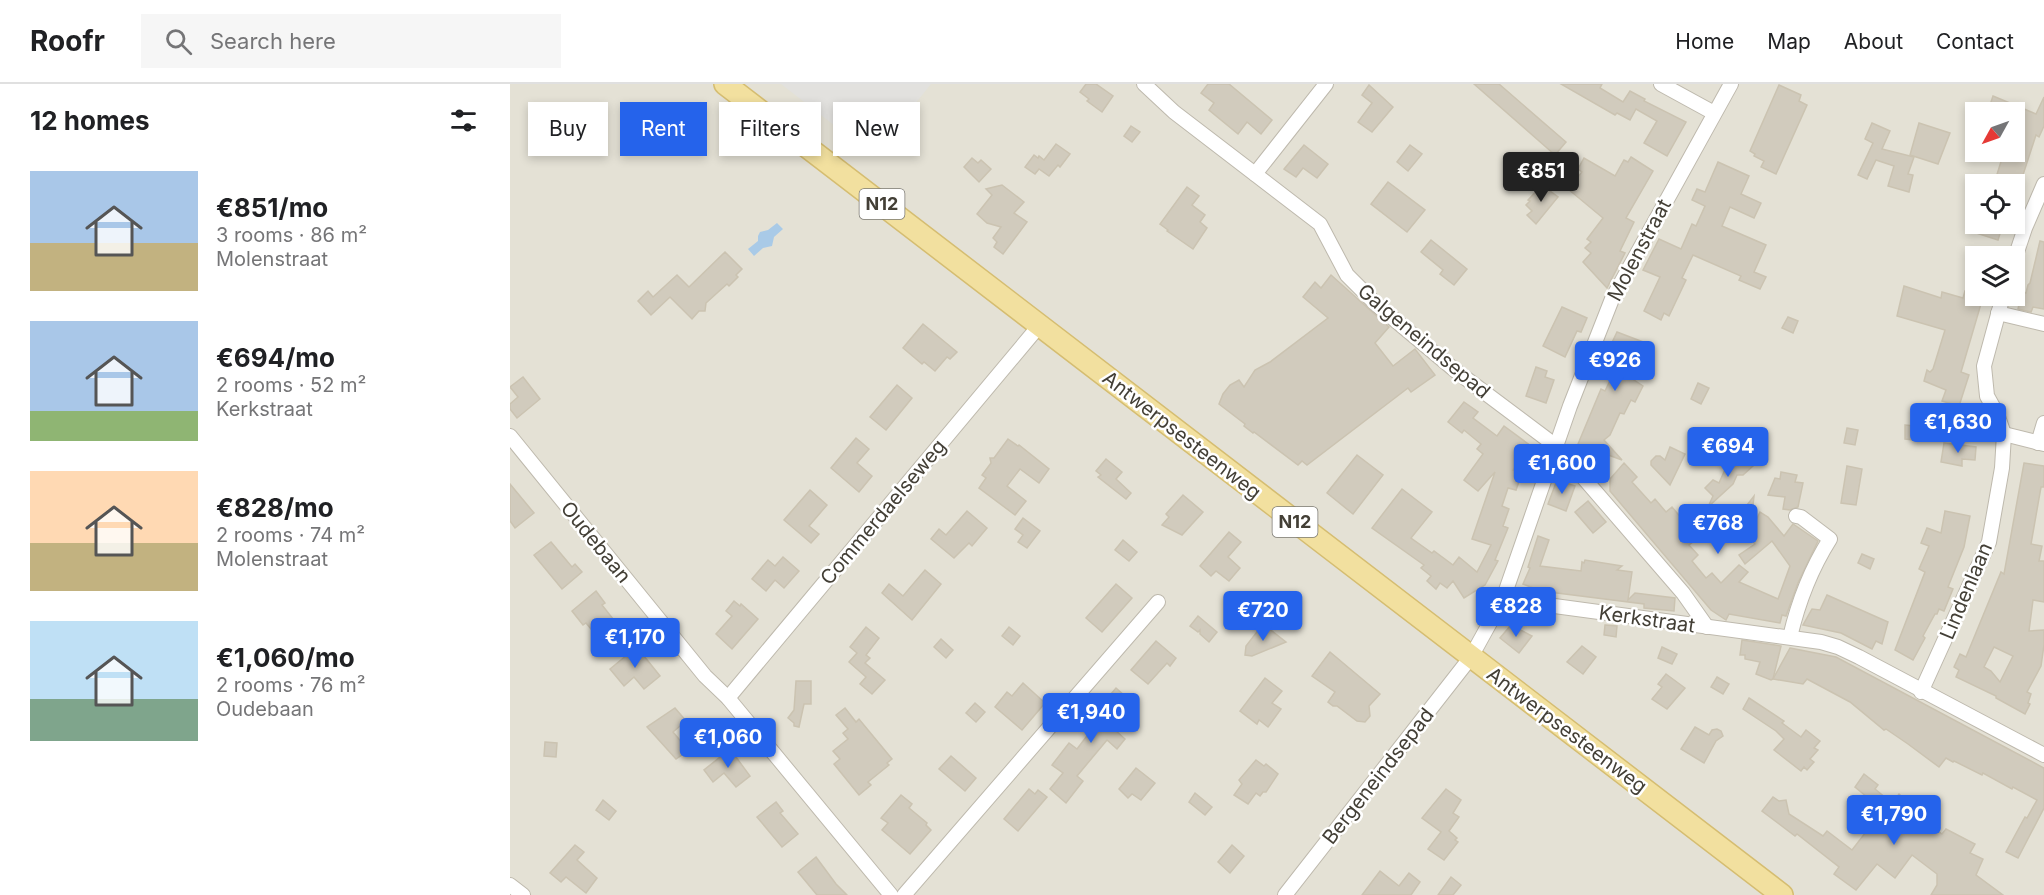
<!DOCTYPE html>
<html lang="en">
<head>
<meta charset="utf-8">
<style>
  :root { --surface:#fff; --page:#f6f6f6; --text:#202124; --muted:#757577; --line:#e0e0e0; --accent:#2563eb }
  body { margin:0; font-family:Inter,sans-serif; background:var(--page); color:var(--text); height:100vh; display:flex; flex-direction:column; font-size:22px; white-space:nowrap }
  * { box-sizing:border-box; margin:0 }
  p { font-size:20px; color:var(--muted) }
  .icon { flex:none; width:33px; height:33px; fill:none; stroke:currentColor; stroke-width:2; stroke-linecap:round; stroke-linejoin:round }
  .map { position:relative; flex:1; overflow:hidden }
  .sheet { display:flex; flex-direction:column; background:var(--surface); width:510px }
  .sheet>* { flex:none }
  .banner { position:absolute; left:18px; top:18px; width:570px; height:54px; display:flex; gap:12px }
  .needle { width:39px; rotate:230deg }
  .buttons { position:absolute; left:1455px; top:18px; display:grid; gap:12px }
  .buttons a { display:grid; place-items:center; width:60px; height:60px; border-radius:0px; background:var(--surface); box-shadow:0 3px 9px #0003; font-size:30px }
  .price { position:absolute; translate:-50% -51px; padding:0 14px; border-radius:6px; background:var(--accent); color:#fff; font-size:20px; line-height:39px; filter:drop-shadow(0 2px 3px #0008) }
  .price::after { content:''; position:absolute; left:50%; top:36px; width:18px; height:14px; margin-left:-9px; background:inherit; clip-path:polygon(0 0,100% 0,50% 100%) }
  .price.selected { background:#222; color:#fff }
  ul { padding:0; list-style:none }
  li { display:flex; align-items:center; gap:18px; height:150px; padding:0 30px }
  li span { display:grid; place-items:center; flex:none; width:168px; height:120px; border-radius:0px; color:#555 }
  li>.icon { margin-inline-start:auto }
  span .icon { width:72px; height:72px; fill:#fffc; stroke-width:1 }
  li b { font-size:26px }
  h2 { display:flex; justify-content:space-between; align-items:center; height:72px; padding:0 30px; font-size:26px }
  .pill { padding:0 21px; border-radius:0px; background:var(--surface); box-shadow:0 3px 9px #0003; font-size:21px; line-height:54px }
  .pill.selected { background:var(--accent); color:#fff }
  header { display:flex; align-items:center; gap:36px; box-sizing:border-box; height:84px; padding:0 30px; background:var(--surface); border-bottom:2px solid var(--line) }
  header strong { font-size:28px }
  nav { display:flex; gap:33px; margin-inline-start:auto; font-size:21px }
  .search { width:420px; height:54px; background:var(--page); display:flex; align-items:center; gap:15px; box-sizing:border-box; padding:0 21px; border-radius:0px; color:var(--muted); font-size:22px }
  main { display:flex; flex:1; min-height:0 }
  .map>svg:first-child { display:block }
</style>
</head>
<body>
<header>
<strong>Roofr</strong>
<div class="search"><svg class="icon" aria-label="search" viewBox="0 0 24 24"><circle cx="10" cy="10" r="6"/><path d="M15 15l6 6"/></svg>Search here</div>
<nav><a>Home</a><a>Map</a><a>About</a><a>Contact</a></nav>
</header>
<main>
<section class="sheet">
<h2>12 homes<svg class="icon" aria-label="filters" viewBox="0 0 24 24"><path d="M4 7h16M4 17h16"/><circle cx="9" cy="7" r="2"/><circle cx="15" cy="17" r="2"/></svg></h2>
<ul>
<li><span style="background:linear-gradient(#a9c7e8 60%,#c2b280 0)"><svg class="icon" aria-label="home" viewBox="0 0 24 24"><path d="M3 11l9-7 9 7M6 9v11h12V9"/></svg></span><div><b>€851/mo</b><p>3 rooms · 86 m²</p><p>Molenstraat</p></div></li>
<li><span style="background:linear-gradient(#a9c7e8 75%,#8fb573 0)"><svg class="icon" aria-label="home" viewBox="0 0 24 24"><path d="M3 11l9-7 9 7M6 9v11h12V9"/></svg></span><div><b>€694/mo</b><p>2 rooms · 52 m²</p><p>Kerkstraat</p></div></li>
<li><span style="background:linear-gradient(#ffd9b3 60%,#c2b280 0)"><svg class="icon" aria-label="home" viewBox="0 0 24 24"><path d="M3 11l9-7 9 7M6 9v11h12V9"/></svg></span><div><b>€828/mo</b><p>2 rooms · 74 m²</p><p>Molenstraat</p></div></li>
<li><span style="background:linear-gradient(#bfe0f5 65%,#7fa58c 0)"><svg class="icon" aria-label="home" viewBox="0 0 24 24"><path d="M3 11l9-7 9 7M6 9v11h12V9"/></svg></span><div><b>€1,060/mo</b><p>2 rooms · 76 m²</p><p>Oudebaan</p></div></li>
</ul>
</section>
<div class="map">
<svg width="1534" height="811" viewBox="0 0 1534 811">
  <rect width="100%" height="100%" fill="#f1eee6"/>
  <!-- residential -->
  <path fill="#e4e1d5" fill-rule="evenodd" d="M0 0H1534V811H0ZM1466 28H1504V68H1466ZM1466 100H1504V140H1466ZM1466 172H1504V212H1466Z"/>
  <!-- parking -->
  <path fill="#e2e1de" d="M271 0H421L369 65 340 42 334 49Z"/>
  <!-- water -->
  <path fill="#a9cae7" d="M267 139 273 145 264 153 262 162 253 164 244 172 238 165 248 157V152L250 148 258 146Z"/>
  <!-- building -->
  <g fill="#d1cbbd" stroke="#cbc3b1" stroke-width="1.5" fill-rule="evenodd">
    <path d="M576 0H586L603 12 592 28 577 17 579 15 570 8Z"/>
    <path d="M698 0H719L762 36 751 50 737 38 728 50 699 26 704 19 691 9Z"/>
    <path d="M964 0H989L1056 58 1045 71Z"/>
    <path d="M1051 0H1092L1090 4 1113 18 1120 7 1135 15 1134 17 1176 38 1157 72 1134 59 1147 37 1126 25 1120 36 1107 29 1105 31Z"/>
    <path d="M859 1 883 23 862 48 848 38 862 19 852 11Z"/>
    <path d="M1269 1 1291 11 1289 17 1297 21 1266 90 1251 83 1254 77 1244 72 1245 70 1240 67Z"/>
    <path d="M1483 12 1526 30 1534 13V42L1529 53 1526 51 1510 100H1484L1494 68H1504V28H1491L1479 24Z"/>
    <path d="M1362 39 1380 47 1372 65 1404 73 1398 90 1403 91 1399 108 1378 102 1384 82 1366 76 1357 95 1348 91 1363 59 1355 55Z"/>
    <path d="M1409 39 1440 49 1428 80 1400 71Z"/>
    <path d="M621 42 630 48 622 58 614 52Z"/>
    <path d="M546 60 560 70 550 83 548 81 539 92 529 85 525 90 515 83 524 71 528 74 529 72 534 76Z"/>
    <path d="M794 61 818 80 807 94 793 84 786 93 774 85Z"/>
    <path d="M900 61 912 70 898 87 887 78Z"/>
    <path d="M1121 73 1143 87 1116 134 1124 138 1110 167 1115 169 1097 204 1073 178 1081 169 1075 164 1081 158 1077 155 1093 134 1058 105 1072 88 1068 85 1074 74 1105 92 1114 76 1118 78Z"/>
    <path d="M462 74 468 79 471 76 481 85 469 98 454 83Z"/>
    <path d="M1208 78 1239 92 1231 110 1251 119 1244 134 1220 123 1212 142 1256 161 1244 188 1256 193 1250 205 1229 196 1231 192 1183 171 1172 194 1176 196 1159 232 1154 229 1151 236 1134 227 1150 193 1133 186 1149 155 1171 165 1182 140 1186 142 1195 122 1182 116 1187 105 1195 108Z"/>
    <path d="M878 98 915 126 897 148 861 120Z"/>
    <path d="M492 101 514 118 504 129 517 138 493 170 484 163 487 158 483 154 491 143 477 139 467 130 482 111 476 105Z"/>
    <path d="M1032 101 1048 113 1026 140 1017 131 1022 127 1016 121 1020 117 1018 116Z"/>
    <path d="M677 103 689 112 682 121 695 131 690 138 697 144 683 165 657 147 658 146 650 140Z"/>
    <path d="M1460 136 1466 137V140H1493L1488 156 1457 146Z"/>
    <path d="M921 156 957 185 944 201 930 190 933 186 911 168Z"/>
    <path d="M1530 157 1534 158V225L1523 223 1521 228 1508 225 1512 208 1516 209 1518 201 1520 199Z"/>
    <path d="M215 168 232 185 226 191 228 193 219 202 217 200 196 219 195 227H189L182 235 160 213 141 231 128 217 138 207 143 213 167 191 179 203Z"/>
    <path d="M821 191 879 243 865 259 883 282 905 265 925 291 901 308 898 304 797 381 792 377 788 381 744 348 743 349 734 342 735 340 709 320 713 310 720 301 729 296 734 303 745 286 760 278 818 234 793 213 805 198 811 204Z"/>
    <path d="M1394 202 1431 214 1432 208 1453 214 1455 207 1473 213 1451 288 1459 291 1449 322 1432 317 1436 306 1414 297 1417 286 1420 288 1423 285 1435 246 1387 232Z"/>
    <path d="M1052 223 1077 234 1071 248 1067 247 1055 273 1033 262Z"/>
    <path d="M1278 233 1288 237 1283 249 1272 244Z"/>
    <path d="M413 240 447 268 440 275 437 273 425 287 414 278 412 280 393 264Z"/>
    <path d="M1107 248 1141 261 1124 296 1133 302 1125 318 1121 316 1114 330 1110 329 1100 351 1094 356 1112 376 1068 360 1091 305 1095 307 1106 284 1093 278Z"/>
    <path d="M1026 283 1037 287 1035 293 1044 296 1036 319 1016 312Z"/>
    <path d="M13 293 30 315 7 334 0 325V320L8 313 0 303Z"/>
    <path d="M1188 299 1199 304 1191 320 1181 315Z"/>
    <path d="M387 301 402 314 376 346 360 333Z"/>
    <path d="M954 318 968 328 963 334 987 352 994 342 1021 362 1003 386 1012 389 1006 406 998 404 992 422 999 425 993 442 998 444 985 476 988 477 975 501 954 514 943 497 937 504 930 499 926 505 917 497 921 492 911 484 914 481 862 444 892 405 922 428 901 454 922 469 924 467 943 481 949 473 967 488 981 461 962 455 985 388 968 407 954 396 973 370 967 365 971 360 954 346 952 349 938 338Z"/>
    <path d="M1395 341 1415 343 1414 357 1395 355Z"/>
    <path d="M1337 344 1348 346 1345 361 1334 359Z"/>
    <path d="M346 354 359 365 347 379 362 392 349 408 321 384Z"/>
    <path d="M498 355 508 362 509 361 539 385 529 399 510 385 497 402 516 417 505 431 469 404 476 394 472 391 481 379 480 374H484Z"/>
    <path d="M1434 359 1466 363 1465 376 1452 375V382L1431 378Z"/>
    <path d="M1160 363 1175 370 1160 401 1141 381V377L1146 372H1150L1155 376Z"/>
    <path d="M847 371 873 391 843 430 817 409Z"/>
    <path d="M1221 372 1243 382 1233 391H1227L1223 400 1198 423 1203 412 1195 404 1203 396 1209 399Z"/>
    <path d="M596 375 612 388 606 395 621 409 616 415 588 393 591 391 586 387Z"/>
    <path d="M1114 379 1127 393 1122 398 1141 419 1145 415 1156 428 1162 423 1188 454 1179 461 1188 471 1182 477 1196 494 1202 489 1211 499 1229 481 1238 488 1229 498 1268 515 1280 482 1262 457 1235 480 1229 471 1245 460 1241 455 1245 451 1241 446 1246 442 1244 441 1250 428 1258 433 1274 452 1283 440 1308 457 1288 499 1276 532 1272 531 1270 539 1219 530 1216 536 1201 526 1100 407V395Z"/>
    <path d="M1514 379 1534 382V403H1531L1521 460 1532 462 1529 477H1534V518L1523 516 1519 547 1534 546V561L1531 582 1517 608 1521 610 1518 619 1520 620 1515 630 1486 614V612L1446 593 1449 586 1444 583 1450 570 1456 573 1491 488 1494 490ZM1484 563 1503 572 1490 598 1481 587 1474 583Z"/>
    <path d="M1337 382 1352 385 1346 421 1331 419Z"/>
    <path d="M1271 388 1287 391 1285 398 1293 399 1288 423 1280 426 1273 425 1275 413 1258 411 1265 394 1270 395Z"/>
    <path d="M1047 396 1065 402 1056 427 1038 420Z"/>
    <path d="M0 400 24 429 5 444 0 437Z"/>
    <path d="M300 406 317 421 299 442 309 450 301 459 274 436Z"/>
    <path d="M673 411 693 428 672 451 652 441 659 433 656 430Z"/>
    <path d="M1244 412 1241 439 1230 430Z"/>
    <path d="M1078 417 1096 438 1083 449 1065 428Z"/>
    <path d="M457 427 477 444 462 462 459 459 444 474 421 455 429 445 436 451Z"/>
    <path d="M1435 427 1460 432 1454 463 1438 503 1443 505 1434 527 1429 525 1427 530H1425L1413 552 1415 554 1403 576 1385 566 1415 488 1409 485 1419 462 1411 459 1417 444 1431 449Z"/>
    <path d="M513 434 530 447 517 464 508 458 513 451 505 445Z"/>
    <path d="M719 448 731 458 718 473 730 484 719 497 706 487 701 492 690 482Z"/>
    <path d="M1028 452 1039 456 1030 482 1071 487 1072 478 1074 479 1075 476 1112 482 1107 486 1122 488 1118 516 1125 509 1165 514 1164 527 1134 524V520L1031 507 1013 500 1020 484 1018 483Z"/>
    <path d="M613 456 627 468 619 477 605 466Z"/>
    <path d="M41 458 62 483 65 480 72 488 52 505 24 471Z"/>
    <path d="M1352 470 1364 475 1360 485 1348 479Z"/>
    <path d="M273 473 289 487 274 504 265 496 256 507 242 495 258 476 265 482Z"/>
    <path d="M415 486 431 500 402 536 372 509 379 500 393 512Z"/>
    <path d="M606 500 622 514 592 548 576 534Z"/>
    <path d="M86 507 95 519 92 521 111 545 92 558 76 539 73 541 62 527Z"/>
    <path d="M1317 511 1378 538 1372 560 1366 557 1362 565 1331 549 1293 541 1302 525 1310 526Z"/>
    <path d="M224 517 230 522 231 520 248 535 222 565 206 550 222 532 216 527Z"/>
    <path d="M688 532 707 548 699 558 690 550V546L688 548 680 542Z"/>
    <path d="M753 540 776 558 742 572 735 571 736 562Z"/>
    <path d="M1001 541 1022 552 1009 569 990 554Z"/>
    <path d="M1095 541 1107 542 1106 553 1094 551Z"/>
    <path d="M356 543 369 554 356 571 360 574 355 579 375 596 362 610 350 600 356 593 339 578 347 569 340 563Z"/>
    <path d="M499 543 510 552 503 561 492 552Z"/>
    <path d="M431 555 443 566 436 574 424 563Z"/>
    <path d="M1232 556 1271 562 1263 595 1261 596 1246 590 1250 578 1235 575V571H1230Z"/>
    <path d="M646 557 666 574 660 582 657 579 638 600 621 586Z"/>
    <path d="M129 561 136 570 134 572 150 592 134 605 124 593 114 602 100 585Z"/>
    <path d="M1072 562 1086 573 1073 590 1057 578Z"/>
    <path d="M1152 563 1167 570 1162 580 1148 574Z"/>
    <path d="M1280 564 1326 573 1534 684V724L1508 774 1496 768 1515 733 1517 734 1527 716 1503 703 1502 705 1473 689 1472 691 1444 677 1443 678 1436 674 1429 683 1398 660 1376 645 1374 646 1340 618 1297 595 1293 600 1263 595Z"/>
    <path d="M820 568 870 610 859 622 860 632 855 638 847 637 827 622H823L818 618 825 608 802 592Z"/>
    <path d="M1156 590 1175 604 1157 625 1142 615 1152 603 1148 600Z"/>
    <path d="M1207 593 1219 600 1213 610 1201 603Z"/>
    <path d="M755 594 772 607 762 619 771 625 758 643 749 636 747 640 730 627Z"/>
    <path d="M286 597H301V620H294L289 643 284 642V639L278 634 284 626Z"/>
    <path d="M513 599 535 619 512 646 485 623 497 608 502 612Z"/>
    <path d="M606 604 625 621 604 645 615 655 607 665 597 656 567 692 573 697 556 719 540 705 553 689 542 681 559 659 567 665 583 644 577 638Z"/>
    <path d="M1239 614 1274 637 1272 639 1291 653 1296 646 1310 657 1304 664 1308 666 1300 675 1304 678 1297 686 1294 683 1291 687 1264 666 1274 655 1266 647 1233 625Z"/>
    <path d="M465 619 475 628 466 638 456 629Z"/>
    <path d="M165 624 176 637 163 648 173 660 171 662 176 668 166 675 137 643Z"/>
    <path d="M335 624 346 638 349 635 382 675 377 679 379 681 358 698 361 701 349 711 324 680 330 675 323 667 338 655 333 649 338 645 326 631Z"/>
    <path d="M1185 643 1199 651 1202 646 1207 645 1211 647 1213 652 1206 657 1194 679 1171 665Z"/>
    <path d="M35 658 47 659 46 673 34 672Z"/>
    <path d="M220 665 240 692 226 703 214 689 203 698 194 686Z"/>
    <path d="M441 672 466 694 455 707 429 685Z"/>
    <path d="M746 676 754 682 756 680 768 690 756 708H753L750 712 746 709 738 720 724 711 732 700 729 696Z"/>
    <path d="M626 684 645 699 631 716 622 710 618 714 609 705Z"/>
    <path d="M1354 690 1368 701 1365 705 1382 719 1389 710 1401 721 1417 732 1414 737 1432 750 1436 745 1465 760 1460 769 1473 775 1466 791 1493 811H1421L1427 801V790L1402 771 1385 794 1367 780 1346 806 1324 790 1329 783 1287 750 1285 752 1252 727 1263 713 1269 717 1276 716 1279 730 1313 752 1317 747 1342 766 1373 726 1345 703Z"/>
    <path d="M519 705 525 710 528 706 537 713 508 747 494 735Z"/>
    <path d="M936 705 951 716 943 729 949 733 939 747 947 754 945 756 948 758 934 776 918 765 931 748 912 734Z"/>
    <path d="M685 709 702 723 695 731 679 718Z"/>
    <path d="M391 711 402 720 399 724 417 739 416 741 421 746 400 770 372 746 378 739 371 734Z"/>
    <path d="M93 716 106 727 99 736 86 726Z"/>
    <path d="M266 718 273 727 270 729 288 750 272 763 247 733Z"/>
    <path d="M65 761 74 768 67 776 87 794 76 809 56 793 51 798 40 789Z"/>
    <path d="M722 761 734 772 720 789 708 778Z"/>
    <path d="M306 773 326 800 337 811H307L288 788Z"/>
    <path d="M870 787 889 802 899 789 910 798 901 811H852Z"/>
    <path d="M941 793 951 801 943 811H928Z"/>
  </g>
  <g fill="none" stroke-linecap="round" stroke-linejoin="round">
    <defs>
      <g id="street">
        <path d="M634 0 664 28 810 140 837 191 867 221 946 287 1046 362 1173 509 1197 543"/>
        <path d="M1151 0 1204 29"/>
        <path d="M745 90 816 0"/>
        <path d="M1504 177 1515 144 1534 100"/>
        <path d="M1488 229 1534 240"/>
        <path d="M1494 350 1534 360"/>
        <path d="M0 352 195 592 218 614 381 811"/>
        <path d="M1528 359 1534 339"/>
        <path d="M993 515 1311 558 1328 563 1349 573 1534 671"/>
        <path d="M1280 553C1288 519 1301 485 1320 455L1291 433 1286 432"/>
        <path d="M1411 608 1479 458 1492 384 1494 350 1487 330 1477 312 1474 282 1493 212"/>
        <path d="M218 614 529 242"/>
        <path d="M0 801 13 811"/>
        <path d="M394 811 648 518"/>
        <path d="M775 811 961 573 993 515 1060 322 1102 215 1221 0"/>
      </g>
      <path id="primary" d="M215 0 1272 811"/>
    </defs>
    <!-- street casing -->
    <use href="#street" stroke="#beb9ad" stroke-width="16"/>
    <!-- primary casing -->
    <use href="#primary" stroke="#d5bd71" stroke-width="24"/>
    <!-- street -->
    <use href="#street" stroke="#fff" stroke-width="14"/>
    <!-- primary -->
    <use href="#primary" stroke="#f2e09f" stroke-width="21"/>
  </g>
  <g text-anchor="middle" stroke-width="5" stroke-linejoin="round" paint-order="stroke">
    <!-- shield labels -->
    <g fill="#fff" stroke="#7b7972" stroke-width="1.5">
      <rect x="349.5" y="105" width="45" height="30" rx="4.5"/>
      <rect x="762.5" y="423" width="45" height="30" rx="4.5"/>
    </g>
    <g font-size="18" font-weight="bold" fill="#433f36">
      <text x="372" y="126">N12</text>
      <text x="785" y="444">N12</text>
    </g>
    <!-- street labels -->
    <g font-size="20" fill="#433f36" stroke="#fff">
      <text transform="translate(1129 166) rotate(-62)" y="7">Molenstraat</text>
      <text transform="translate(914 257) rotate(40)" y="7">Galgeneindsepad</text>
      <text transform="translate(672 351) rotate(38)" y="7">Antwerpsesteenweg</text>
      <text transform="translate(373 428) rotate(-50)" y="7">Commerdaelseweg</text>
      <text transform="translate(86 458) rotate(51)" y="7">Oudebaan</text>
      <text transform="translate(1456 507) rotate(-67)" y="7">Lindenlaan</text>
      <text transform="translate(1137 535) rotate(8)" y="7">Kerkstraat</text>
      <text transform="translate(1057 646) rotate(37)" y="7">Antwerpsesteenweg</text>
      <text transform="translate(868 692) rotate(-52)" y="7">Bergeneindsepad</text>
    </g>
  </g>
</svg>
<div class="buttons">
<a><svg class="needle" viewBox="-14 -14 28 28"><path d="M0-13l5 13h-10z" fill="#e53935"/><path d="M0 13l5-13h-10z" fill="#757577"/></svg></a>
<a><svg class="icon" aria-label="locate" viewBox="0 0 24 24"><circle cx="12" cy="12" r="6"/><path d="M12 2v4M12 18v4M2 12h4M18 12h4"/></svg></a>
<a><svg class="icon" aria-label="layers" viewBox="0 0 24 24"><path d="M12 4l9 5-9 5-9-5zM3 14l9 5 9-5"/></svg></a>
</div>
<b class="price selected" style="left:1031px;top:119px">€851</b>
<b class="price" style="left:1105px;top:308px">€926</b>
<b class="price" style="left:1448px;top:370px">€1,630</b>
<b class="price" style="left:1218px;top:394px">€694</b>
<b class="price" style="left:1052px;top:411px">€1,600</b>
<b class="price" style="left:1208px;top:471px">€768</b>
<b class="price" style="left:1006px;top:554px">€828</b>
<b class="price" style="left:753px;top:558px">€720</b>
<b class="price" style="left:125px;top:585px">€1,170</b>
<b class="price" style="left:581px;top:660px">€1,940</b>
<b class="price" style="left:218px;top:685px">€1,060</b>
<b class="price" style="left:1384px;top:762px">€1,790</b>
<div class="banner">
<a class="pill">Buy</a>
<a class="pill selected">Rent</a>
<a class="pill">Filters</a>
<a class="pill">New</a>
</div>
</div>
</main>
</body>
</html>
